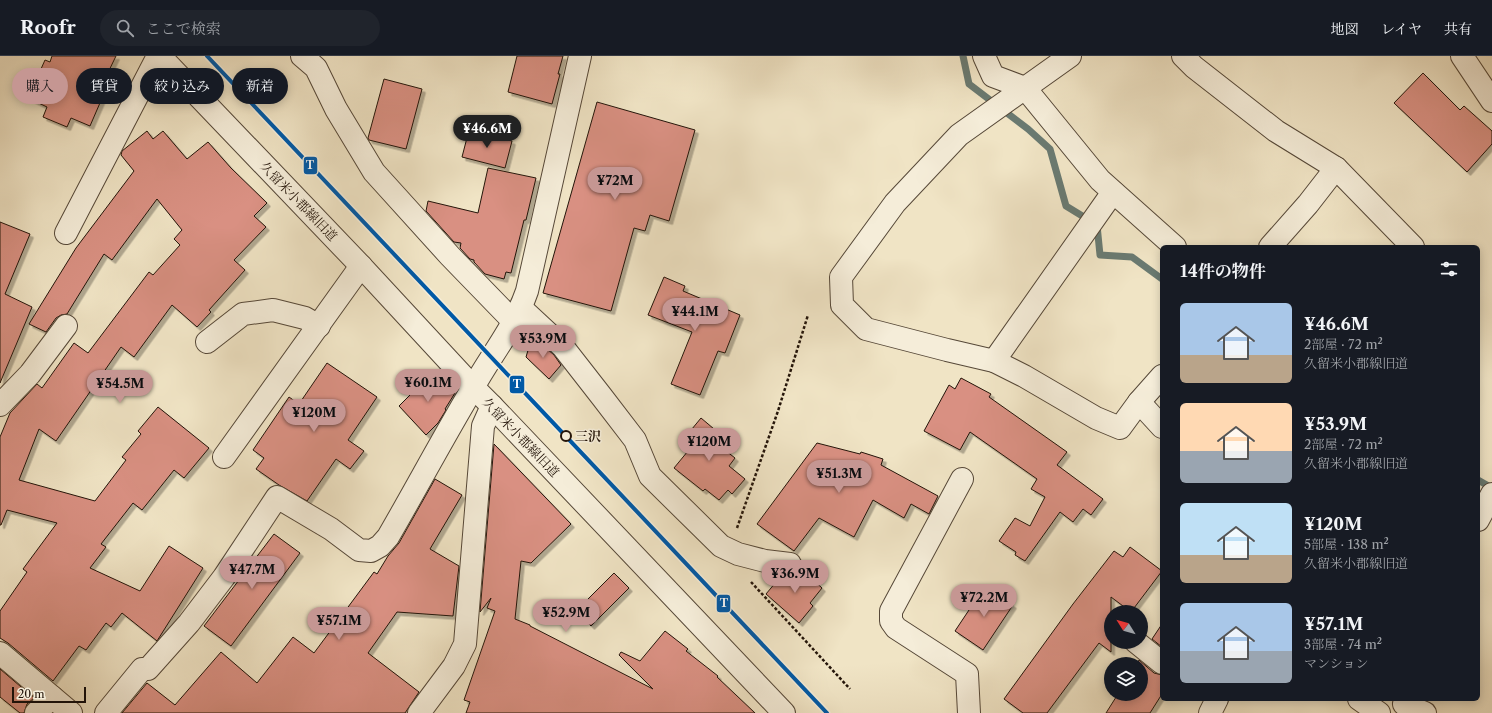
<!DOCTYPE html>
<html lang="ja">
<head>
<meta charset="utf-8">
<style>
  :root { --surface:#171b24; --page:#20242c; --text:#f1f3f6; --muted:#9ea1a6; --line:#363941; --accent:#c59692 }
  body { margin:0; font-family:"Libre Caslon Text","Noto Serif JP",serif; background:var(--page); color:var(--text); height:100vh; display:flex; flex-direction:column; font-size:15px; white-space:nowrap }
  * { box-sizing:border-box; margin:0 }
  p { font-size:13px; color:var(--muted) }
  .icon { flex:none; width:22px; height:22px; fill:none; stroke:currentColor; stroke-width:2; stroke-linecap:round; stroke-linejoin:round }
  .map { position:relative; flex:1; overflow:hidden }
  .panel { position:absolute; left:1160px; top:189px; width:320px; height:456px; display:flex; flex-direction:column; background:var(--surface); border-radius:6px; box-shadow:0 2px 10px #0003 }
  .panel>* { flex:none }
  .hud { position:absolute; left:12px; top:12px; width:380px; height:36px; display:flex; gap:8px }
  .needle { width:26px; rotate:307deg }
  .buttons { position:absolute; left:1104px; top:549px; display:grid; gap:8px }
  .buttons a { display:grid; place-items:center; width:44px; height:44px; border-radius:50%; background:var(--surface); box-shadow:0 2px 10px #0003; font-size:20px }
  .scale { position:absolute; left:12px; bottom:10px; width:74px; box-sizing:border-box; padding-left:4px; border:2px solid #231409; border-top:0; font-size:11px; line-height:14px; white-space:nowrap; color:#231409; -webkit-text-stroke:3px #f5edd9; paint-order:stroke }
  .price { position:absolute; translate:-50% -34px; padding:0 9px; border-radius:14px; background:var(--accent); color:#111; font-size:13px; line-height:26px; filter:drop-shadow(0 1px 2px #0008) }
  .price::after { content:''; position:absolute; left:50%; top:24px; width:12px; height:9px; margin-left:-6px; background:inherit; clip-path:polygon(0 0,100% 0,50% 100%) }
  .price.on { background:#222; color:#fff }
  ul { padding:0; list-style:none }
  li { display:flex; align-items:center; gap:12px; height:100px; padding:0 20px }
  li span { display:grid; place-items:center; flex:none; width:112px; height:80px; border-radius:6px; color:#555 }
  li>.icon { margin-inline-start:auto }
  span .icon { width:48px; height:48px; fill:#fffc; stroke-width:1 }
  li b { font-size:17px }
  h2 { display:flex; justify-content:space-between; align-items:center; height:48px; padding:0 20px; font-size:17px }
  .chip { padding:0 14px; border-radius:18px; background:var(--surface); box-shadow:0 2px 10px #0003; font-size:14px; line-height:36px }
  .chip.on { background:var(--accent); color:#111 }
  header { display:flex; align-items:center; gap:24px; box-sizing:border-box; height:56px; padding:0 20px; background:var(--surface); border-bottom:1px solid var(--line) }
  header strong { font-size:19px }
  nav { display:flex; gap:22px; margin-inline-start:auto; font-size:14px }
  .search { width:280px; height:36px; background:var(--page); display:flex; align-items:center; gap:10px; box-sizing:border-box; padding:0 14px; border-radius:22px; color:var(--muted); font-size:15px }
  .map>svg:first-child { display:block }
</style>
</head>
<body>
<header>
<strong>Roofr</strong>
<div class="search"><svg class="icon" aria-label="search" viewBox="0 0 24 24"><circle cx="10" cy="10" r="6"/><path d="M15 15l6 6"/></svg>ここで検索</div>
<nav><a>地図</a><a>レイヤ</a><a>共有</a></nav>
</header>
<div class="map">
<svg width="1492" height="657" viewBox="0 0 1492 657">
  <defs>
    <filter id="shadow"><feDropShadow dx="3.5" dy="3.5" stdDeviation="0" flood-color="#0004"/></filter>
  </defs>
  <rect width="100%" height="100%" fill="#f0e4c5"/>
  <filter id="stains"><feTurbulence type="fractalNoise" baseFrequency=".005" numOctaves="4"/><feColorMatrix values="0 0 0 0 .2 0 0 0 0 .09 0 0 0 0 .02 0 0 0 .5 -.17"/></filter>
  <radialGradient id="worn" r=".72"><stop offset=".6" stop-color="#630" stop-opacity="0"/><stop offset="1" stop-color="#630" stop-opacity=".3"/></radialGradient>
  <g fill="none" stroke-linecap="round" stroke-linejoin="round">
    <!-- stream -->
    <g stroke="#6a7a71" stroke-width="7">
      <path d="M963 0 969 28 1028 73 1050 93 1066 150 1097 169 1100 199 1132 201 1162 223"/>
      <path d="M1478 424 1492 432"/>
    </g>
  </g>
  <!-- building -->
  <g fill="#d99082" stroke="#231409" filter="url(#shadow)">
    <path d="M52 0H116L101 31 106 33 90 70 71 62 67 71 43 61 47 51 28 42 45 4 50 6Z"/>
    <path d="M517 0H563L558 18H560L552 48 508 36Z"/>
    <path d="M1423 17 1460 54 1464 50 1492 75V88L1467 116 1394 47Z"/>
    <path d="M384 23 422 33 406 93 369 84 368 82Z"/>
    <path d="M597 46 695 74 669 165 650 159 645 175 634 172 611 255 543 237Z"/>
    <path d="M469 74 512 85 505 112 462 101Z"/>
    <path d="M147 75 153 83 163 75 187 103 208 86 231 112 267 147 254 160 266 171 234 204 245 214 209 254 211 256 197 271 172 249 134 301 121 291 56 385 39 373 19 424 95 445 126 404 122 401 141 378 138 375 158 351 209 392 184 422 174 414 142 454 133 447 101 488 106 491 90 512 140 535 169 490 203 512 157 585 122 557 111 571 106 567 86 594 79 590 53 625 8 587 0 582V555L27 516 23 513 57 467 7 454 1 469H0V381L10 357 37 328 42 332 74 287 88 297 149 216 153 219 180 189 174 183 182 174 157 143 112 204 104 198 67 258 61 259 56 262 46 276 29 268 76 192 134 115 121 99 122 95Z"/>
    <path d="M488 112 536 122 526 164H524L511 217 506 216 504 223 485 218 474 206V204L470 203 460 192 461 187 454 186 426 155 428 145 478 157Z"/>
    <path d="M0 166 30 178 5 238 32 251 0 327Z"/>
    <path d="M664 221 685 230 683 235 740 259 725 297 718 295 700 339 671 328 692 276 648 259Z"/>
    <path d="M536 283 554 299 561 309 549 323 526 301 529 291Z"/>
    <path d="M327 307 377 341 348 384 364 395 350 413 336 403 307 445 279 429 256 413 264 402 253 394 289 341 299 348Z"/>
    <path d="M434 315 455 337 445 353 446 354 438 367 426 379 399 350Z"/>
    <path d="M961 322 991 338 989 341 1067 396 1057 409 1103 443 1091 459 1083 453 1073 466 1060 456 1025 505 1015 499 1016 496 999 485 1015 462 1030 470 1045 441 1031 433 1037 423 970 376 960 394 924 375 949 329 955 333Z"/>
    <path d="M701 362 727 384 721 391 735 402 729 410 745 423 732 438 728 434 719 444 705 433 703 435 674 412 688 395 684 392 691 383 687 379Z"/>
    <path d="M817 387 860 398 861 396 883 403 881 409 938 440 929 458 911 448 904 462 873 444 854 481 819 462 794 495 757 468Z"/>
    <path d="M494 388 571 468 531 507 521 505 515 563 530 569V570L653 633 619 599 621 596 640 605 665 575 688 593 686 595 718 620 717 621 755 657H466L470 646 464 644 495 555 487 552 491 542 480 556Z"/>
    <path d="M435 423 462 439 430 493 459 510 453 560 397 556 368 597 419 636 405 657H122L147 627 175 649 221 596 257 627 293 581 314 597 374 516 377 518 388 500 399 487Z"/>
    <path d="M274 478 300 497 231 590 204 570Z"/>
    <path d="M1130 491 1162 515 1131 556 1111 541V596L1099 587 1047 657H1023L1004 643 1073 548 1114 495 1123 501Z"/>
    <path d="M801 513 822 532 810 547 813 550 799 567 766 538 781 520H795Z"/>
    <path d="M614 517 629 532 591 570 576 555Z"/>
    <path d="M985 530 1013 549 983 594 955 575Z"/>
    <path d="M1162 568V591L1152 583Z"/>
    <path d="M1139 604 1154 617 1162 619V638L1150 657H1106L1118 638H1141V608H1137Z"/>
    <path d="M0 613 34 642 27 648 24 657H20L0 641Z"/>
  </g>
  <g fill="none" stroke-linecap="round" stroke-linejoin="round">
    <defs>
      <g id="minor">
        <path d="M160 0 361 210 473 331 492 350 784 657"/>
        <path d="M302 0 316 12 336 53 374 116 450 200 514 266"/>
        <path d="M984 0 993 20 1025 32 959 79 895 147 841 221 842 249 866 273 947 294 994 305 1024 320 1096 362 1120 372 1139 346 1162 371"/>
        <path d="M1070 0 1025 32 1100 124 1175 191"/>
        <path d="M1183 0 1194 11 1276 75 1336 112 1413 191"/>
        <path d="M1462 0 1492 45"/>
        <path d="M66 177 158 0"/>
        <path d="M1270 191 1308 148 1336 112"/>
        <path d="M521 252 563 291 602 341 635 384 650 420 721 490 738 498 765 505 790 508"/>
        <path d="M207 286 243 258 273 254 305 262 319 270"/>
        <path d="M994 305 1113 136"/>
        <path d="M1139 346 1162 320"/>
        <path d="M0 349 30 318 66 270"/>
        <path d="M224 401 361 210"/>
        <path d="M962 423 891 555V565L896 572 967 618 969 657"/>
        <path d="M1478 464 1492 438"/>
        <path d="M1136 586 1162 607"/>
        <path d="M0 597 71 657"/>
        <path d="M1359 643 1379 657"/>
        <path d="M1404 648 1425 657"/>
        <path d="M36 657 52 641"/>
        <path d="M106 657 142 613H148L189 567 224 521 277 441 331 473 359 494 371 495 380 490 388 481C417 431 444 380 474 330 492 298 515 270 527 235L580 0"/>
        <path d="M419 657 454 610 465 588 483 370 492 350"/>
        <path d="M1210 657 1217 643"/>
      </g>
    </defs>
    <!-- minor casing -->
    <use href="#minor" stroke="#564838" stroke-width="24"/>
    <!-- path -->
    <g stroke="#231409" stroke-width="2.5" stroke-dasharray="3 2" stroke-linecap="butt">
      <path d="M737 472 778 355 808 259"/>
      <path d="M751 526 850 633"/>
    </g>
    <!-- minor -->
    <use href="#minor" stroke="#f5edd9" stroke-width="22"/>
    <defs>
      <path id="rail-1" d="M207 0 827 657"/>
    </defs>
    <!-- rail-1 casing -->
    <use href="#rail-1" stroke="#f5edd9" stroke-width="7"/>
    <!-- rail-1 -->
    <use href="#rail-1" stroke="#0059a6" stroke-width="4"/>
  </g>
  <!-- markers -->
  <circle fill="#f5edd9" stroke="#231409" stroke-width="2" cx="566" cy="380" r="5"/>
  <g text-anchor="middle" stroke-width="3" stroke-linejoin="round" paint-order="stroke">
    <!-- street labels -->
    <g font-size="13" fill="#231409" stroke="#f5edd9">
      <text transform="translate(299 145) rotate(46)" y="5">久留米小郡線旧道</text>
      <text transform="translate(521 381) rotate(46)" y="5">久留米小郡線旧道</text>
    </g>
    <!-- stop labels -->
    <g font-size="13" font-weight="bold" fill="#231409" stroke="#f5edd9" text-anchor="start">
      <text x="575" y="385">三沢</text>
    </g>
  </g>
  <g stroke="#f5edd9" stroke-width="1.5">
    <rect x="303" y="100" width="15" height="19" rx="4" fill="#0059a6"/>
    <rect x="509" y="319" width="16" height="19" rx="4" fill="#0059a6"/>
    <rect x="716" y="538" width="15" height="19" rx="4" fill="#0059a6"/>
  </g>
  <g font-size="11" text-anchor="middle" font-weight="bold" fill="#fff">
    <text x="310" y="113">T</text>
    <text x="517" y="332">T</text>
    <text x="724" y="551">T</text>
  </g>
  <rect width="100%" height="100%" filter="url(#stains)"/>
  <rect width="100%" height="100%" fill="url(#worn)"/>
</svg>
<div class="buttons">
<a><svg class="needle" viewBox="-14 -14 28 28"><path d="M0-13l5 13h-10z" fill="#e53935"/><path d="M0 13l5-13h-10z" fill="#9ea1a6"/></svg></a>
<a><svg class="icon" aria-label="layers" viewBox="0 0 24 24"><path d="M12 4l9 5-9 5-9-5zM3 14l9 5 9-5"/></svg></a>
</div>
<div class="scale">20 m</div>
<b class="price on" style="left:487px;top:93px">¥46.6M</b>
<b class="price" style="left:615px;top:145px">¥72M</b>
<b class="price" style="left:695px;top:276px">¥44.1M</b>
<b class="price" style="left:543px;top:303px">¥53.9M</b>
<b class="price" style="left:428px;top:347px">¥60.1M</b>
<b class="price" style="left:120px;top:348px">¥54.5M</b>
<b class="price" style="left:314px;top:377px">¥120M</b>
<b class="price" style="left:709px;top:406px">¥120M</b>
<b class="price" style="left:839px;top:438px">¥51.3M</b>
<b class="price" style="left:252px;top:534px">¥47.7M</b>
<b class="price" style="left:795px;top:538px">¥36.9M</b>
<b class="price" style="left:984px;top:562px">¥72.2M</b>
<b class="price" style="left:566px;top:577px">¥52.9M</b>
<b class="price" style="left:339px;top:585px">¥57.1M</b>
<div class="hud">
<a class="chip on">購入</a>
<a class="chip">賃貸</a>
<a class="chip">絞り込み</a>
<a class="chip">新着</a>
</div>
<section class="panel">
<h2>14件の物件<svg class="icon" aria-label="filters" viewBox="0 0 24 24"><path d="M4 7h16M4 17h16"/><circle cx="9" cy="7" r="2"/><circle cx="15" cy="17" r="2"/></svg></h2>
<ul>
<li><span style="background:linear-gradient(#a9c7e8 65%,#b9a48a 0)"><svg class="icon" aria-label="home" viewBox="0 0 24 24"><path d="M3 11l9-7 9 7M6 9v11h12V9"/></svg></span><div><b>¥46.6M</b><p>2部屋 · 72 m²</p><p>久留米小郡線旧道</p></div></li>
<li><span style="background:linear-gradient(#ffd9b3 60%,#9aa5b1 0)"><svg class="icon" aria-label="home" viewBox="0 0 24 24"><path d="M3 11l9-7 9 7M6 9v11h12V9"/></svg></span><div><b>¥53.9M</b><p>2部屋 · 72 m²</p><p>久留米小郡線旧道</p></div></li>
<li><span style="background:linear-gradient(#bfe0f5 65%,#b9a48a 0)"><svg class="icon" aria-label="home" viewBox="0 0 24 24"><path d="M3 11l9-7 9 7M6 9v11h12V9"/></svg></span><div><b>¥120M</b><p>5部屋 · 138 m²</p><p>久留米小郡線旧道</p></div></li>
<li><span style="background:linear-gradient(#a9c7e8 60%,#9aa5b1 0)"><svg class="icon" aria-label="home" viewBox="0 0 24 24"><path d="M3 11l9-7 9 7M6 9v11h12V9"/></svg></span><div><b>¥57.1M</b><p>3部屋 · 74 m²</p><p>マンション</p></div></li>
</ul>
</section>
</div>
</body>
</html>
